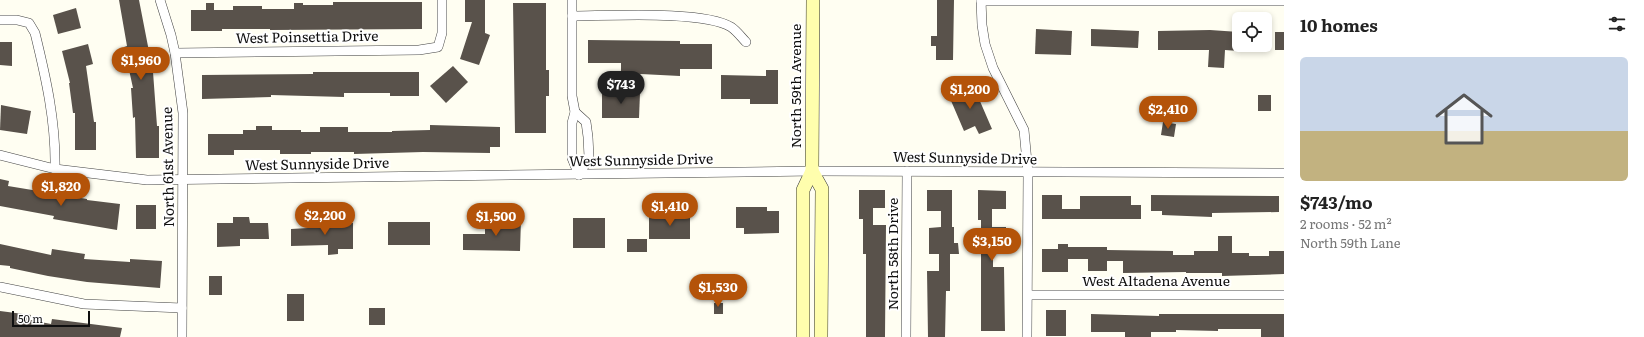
<!DOCTYPE html>
<html lang="en">
<head>
<meta charset="utf-8">
<style>
  :root { --surface:#fff; --page:#f6f6f6; --text:#222; --muted:#767676; --line:#e0e0e0; --accent:#b45309 }
  body { margin:0; font-family:Literata,serif; background:var(--page); color:var(--text); height:100vh; display:flex; flex-direction:column; font-size:15px; white-space:nowrap }
  * { box-sizing:border-box; margin:0 }
  p { font-size:13px; color:var(--muted) }
  .icon { flex:none; width:22px; height:22px; fill:none; stroke:currentColor; stroke-width:2; stroke-linecap:round; stroke-linejoin:round }
  .map { position:relative; flex:1; overflow:hidden }
  .panel { display:flex; flex-direction:column; background:var(--surface); width:360px }
  .panel>* { flex:none }
  .controls { position:absolute; left:1232px; top:12px; display:grid; gap:8px }
  .controls a { display:grid; place-items:center; width:40px; height:40px; border-radius:6px; background:var(--surface); box-shadow:0 2px 6px #0003; font-size:20px }
  .scale { position:absolute; left:12px; bottom:10px; width:78px; box-sizing:border-box; padding-left:4px; border:2px solid #0f0f0f; border-top:0; font-size:11px; line-height:14px; white-space:nowrap; color:#0f0f0f; -webkit-text-stroke:3px #fff; paint-order:stroke }
  .price { position:absolute; translate:-50% -34px; padding:0 9px; border-radius:14px; background:var(--accent); color:#fff; font-size:13px; line-height:26px; filter:drop-shadow(0 1px 2px #0008) }
  .price::after { content:''; position:absolute; left:50%; top:24px; width:12px; height:9px; margin-left:-6px; background:inherit; clip-path:polygon(0 0,100% 0,50% 100%) }
  .price.active { background:#222; color:#fff }
  ul { padding:0; list-style:none }
  li { display:grid; align-content:center; gap:8px; height:212px; padding:0 16px }
  li+li { border-top:1px solid var(--line) }
  li span { display:grid; place-items:center; height:124px; border-radius:6px; color:#555 }
  li>.icon { margin-inline-start:auto }
  span .icon { width:72px; height:72px; fill:#fffc; stroke-width:1 }
  li b { font-size:17px }
  h2 { display:flex; justify-content:space-between; align-items:center; height:48px; padding:0 16px; font-size:17px }
  main { display:flex; flex:1; min-height:0 }
  .map>svg:first-child { display:block }
</style>
</head>
<body>
<main>
<div class="map">
<svg width="1284" height="337" viewBox="0 0 1284 337">
  <rect width="100%" height="100%" fill="#fffef2"/>
  <!-- building -->
  <g fill="#59524b">
    <path d="M119 0H139L153 72 157 126H159V158H136L135 117 133 118 131 88H133L124 47 127 46Z"/>
    <path d="M465 0H485V33L490 35 479 65 460 59 472 22H465Z"/>
    <path d="M937 0H954L953 60H936V46H931V36H937Z"/>
    <path d="M333 2H422V29L270 30V29H222V31H191V10H206V3H214V10H233V6H262V9H294V3H303V5H333Z"/>
    <path d="M513 3H546V70H549V96H546V133H515Z"/>
    <path d="M76 8 81 28 58 34 53 15Z"/>
    <path d="M1036 29 1072 31 1071 55 1035 54Z"/>
    <path d="M1091 29 1139 31 1138 48 1091 46Z"/>
    <path d="M1210 30 1239 32V51L1225 50 1224 68 1208 67 1209 50H1158V31Z"/>
    <rect x="1275" y="32" width="9" height="18"/>
    <path d="M588 40 680 41V44H712V69H680V76L621 73V63H588Z"/>
    <path d="M0 42H12V66L0 65Z"/>
    <path d="M88 44 93 64 86 66 94 122H96V150H75V113H73L69 83H70L62 51Z"/>
    <path d="M453 66 468 82 446 103 430 86Z"/>
    <path d="M766 70H778V104H750V99H721V75L766 76Z"/>
    <path d="M313 72H419V96H390V93H344V97L271 95V97L202 99V75L313 74Z"/>
    <path d="M973 85 992 129 979 134 975 126 964 131 949 96Z"/>
    <path d="M602 93H640L639 118H602Z"/>
    <rect x="1258" y="95" width="13" height="16"/>
    <path d="M1 105 31 111 27 134 0 130Z"/>
    <path d="M1163 122 1176 124 1174 137 1161 135Z"/>
    <path d="M430 125 500 127V147H490V153L423 152 354 154V152H311V154H280V150H234V155H208V134H243V130H256V126H272V130H301V132H320V127H348V132H392V131L430 130Z"/>
    <path d="M0 179 9 181 8 186 87 199V200L120 204 117 230 53 219 54 216 0 206Z"/>
    <path d="M859 190H885V208H873V225H886L885 337H866V254H863V219H859Z"/>
    <path d="M927 190H952V227H954V243H958L959 254H950V291H946L945 337H928L927 271H939V254H929V228L941 227V211H927Z"/>
    <path d="M978 190 1006 191V209H992V227H1006V245H993V267H1004L1005 331H981V220H978Z"/>
    <path d="M1042 195H1062V209H1080V196H1131V205H1141V219H1042Z"/>
    <path d="M1151 195 1279 196V212L1212 213V217L1162 215V211H1151Z"/>
    <rect x="136" y="205" width="20" height="24"/>
    <path d="M736 207H767V211H779V233L744 234V228H736Z"/>
    <rect x="649" y="215" width="41" height="24"/>
    <path d="M233 217H249L250 223H268L269 239H240V246L217 247V223H233Z"/>
    <rect x="573" y="218" width="32" height="30"/>
    <path d="M323 219V223H353V249H338V254L328 255V245L291 246V229L308 228V220Z"/>
    <path d="M485 219H521L520 251 463 250V234H485Z"/>
    <rect x="388" y="222" width="42" height="23"/>
    <path d="M1218 236H1232V253H1249V256H1269V251H1284V274L1222 276V273H1186V272L1123 273V261H1107V271H1088V259H1068V272H1042V249H1058V244H1068V247H1107V250L1173 251V255H1194V251H1218Z"/>
    <rect x="627" y="239" width="20" height="13"/>
    <path d="M0 244 51 255 52 249 85 254 84 259 130 262V259L162 261 160 288 87 282 48 276 10 268V266L0 265Z"/>
    <rect x="209" y="276" width="13" height="19"/>
    <rect x="287" y="294" width="17" height="27"/>
    <rect x="714" y="303" width="9" height="11"/>
    <rect x="369" y="308" width="16" height="17"/>
    <rect x="1046" y="310" width="20" height="26"/>
    <path d="M0 311 31 315 30 320 51 324 52 319 122 328 120 337H0Z"/>
    <path d="M1091 314 1159 316V314H1284V337H1261V329H1218V331L1176 330V332H1151V337H1125V332H1091Z"/>
  </g>
  <g fill="none" stroke-linecap="round" stroke-linejoin="round">
    <defs>
      <g id="street">
        <path d="M160 0 171 35 175 53 183 113 182 337"/>
        <path d="M572 0V96L575 112 572 123V158L579 175"/>
        <path d="M981 0 982 25 985 44 993 68 1024 130 1028 173 1027 337"/>
        <path d="M981 1H1284"/>
        <path d="M572 16C607 16 704 10 731 27 737 31 742 38 746 42"/>
        <path d="M0 20H17L29 23 35 33C46 78 56 122 55 169"/>
        <path d="M175 53 419 50 438 47 442 33V0"/>
        <path d="M575 112 586 122 588 137 589 157 579 175"/>
        <path d="M0 155 55 169 147 180 812 171 1284 173"/>
        <path d="M0 287 84 304 182 308"/>
        <path d="M1028 295H1284"/>
        <path d="M906 337 907 171"/>
      </g>
      <g id="secondary">
        <path d="M812 171 822 189 821 337"/>
        <path d="M803 337V190L812 171 813 0"/>
      </g>
    </defs>
    <!-- street casing -->
    <use href="#street" stroke="#424242" stroke-width="10"/>
    <!-- secondary casing -->
    <use href="#secondary" stroke="#313131" stroke-width="14"/>
    <!-- street -->
    <use href="#street" stroke="#fff" stroke-width="9"/>
    <!-- secondary -->
    <use href="#secondary" stroke="#fffead" stroke-width="13"/>
  </g>
  <g text-anchor="middle" stroke-width="4" stroke-linejoin="round" paint-order="stroke">
    <!-- street labels -->
    <g font-size="14" fill="#0f0f0f" stroke="#fff">
      <text transform="translate(307 37) rotate(-1)" y="5">West Poinsettia Drive</text>
      <text transform="translate(796 86) rotate(-90)" y="5">North 59th Avenue</text>
      <text transform="translate(965 158) rotate(1)" y="5">West Sunnyside Drive</text>
      <text transform="translate(641 160) rotate(-1)" y="5">West Sunnyside Drive</text>
      <text transform="translate(317 164) rotate(-1)" y="5">West Sunnyside Drive</text>
      <text transform="translate(168 167) rotate(-91)" y="5">North 61st Avenue</text>
      <text transform="translate(893 254) rotate(-90)" y="5">North 58th Drive</text>
      <text x="1156" y="286">West Altadena Avenue</text>
    </g>
  </g>
</svg>
<div class="controls">
<a><svg class="icon" aria-label="locate" viewBox="0 0 24 24"><circle cx="12" cy="12" r="6"/><path d="M12 2v4M12 18v4M2 12h4M18 12h4"/></svg></a>
</div>
<div class="scale">50 m</div>
<b class="price" style="left:141px;top:81px">$1,960</b>
<b class="price active" style="left:621px;top:105px">$743</b>
<b class="price" style="left:970px;top:110px">$1,200</b>
<b class="price" style="left:1168px;top:130px">$2,410</b>
<b class="price" style="left:61px;top:207px">$1,820</b>
<b class="price" style="left:670px;top:227px">$1,410</b>
<b class="price" style="left:325px;top:236px">$2,200</b>
<b class="price" style="left:496px;top:237px">$1,500</b>
<b class="price" style="left:992px;top:262px">$3,150</b>
<b class="price" style="left:718px;top:308px">$1,530</b>
</div>
<section class="panel">
<h2>10 homes<svg class="icon" aria-label="filters" viewBox="0 0 24 24"><path d="M4 7h16M4 17h16"/><circle cx="9" cy="7" r="2"/><circle cx="15" cy="17" r="2"/></svg></h2>
<ul>
<li><span style="background:linear-gradient(#c9d6e8 60%,#c2b280 0)"><svg class="icon" aria-label="home" viewBox="0 0 24 24"><path d="M3 11l9-7 9 7M6 9v11h12V9"/></svg></span><div><b>$743/mo</b><p>2 rooms · 52 m²</p><p>North 59th Lane</p></div></li>
</ul>
</section>
</main>
</body>
</html>
